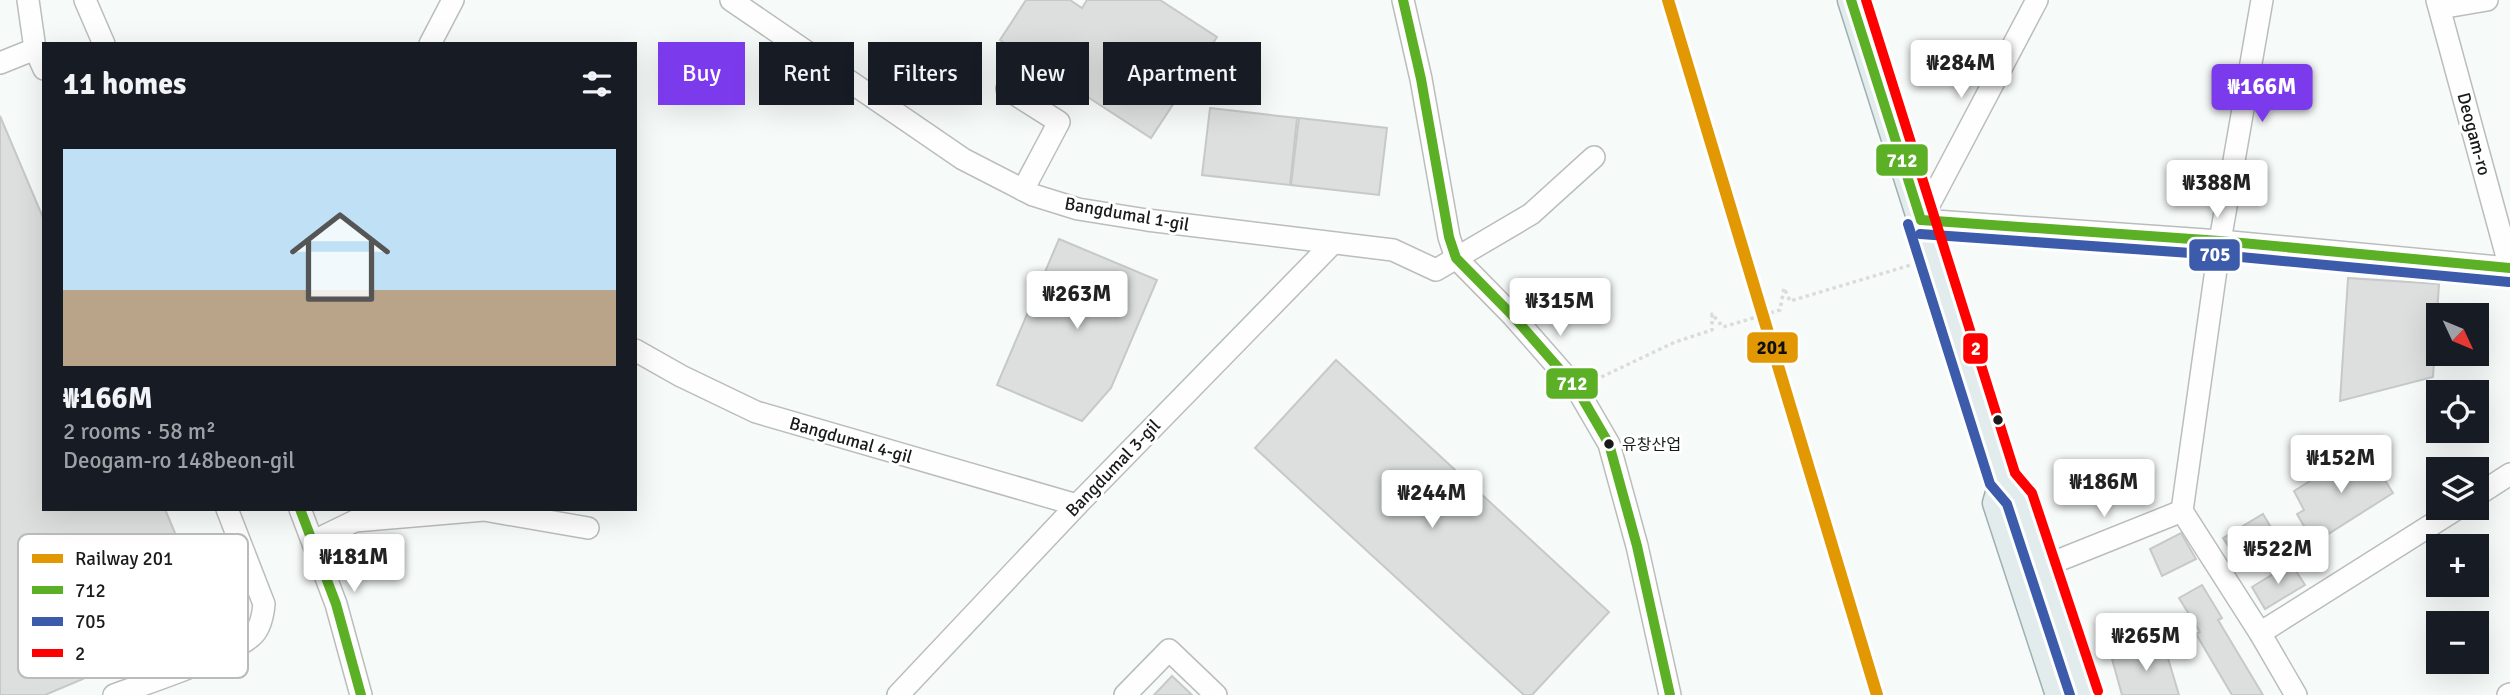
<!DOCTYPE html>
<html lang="en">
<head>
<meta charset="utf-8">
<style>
  :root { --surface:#171b24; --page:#242831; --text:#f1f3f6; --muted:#9ea1a6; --accent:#7c3aed }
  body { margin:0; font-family:Signika,"Noto Sans KR",sans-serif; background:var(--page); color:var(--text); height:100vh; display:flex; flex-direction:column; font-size:26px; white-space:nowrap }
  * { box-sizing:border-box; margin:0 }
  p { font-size:23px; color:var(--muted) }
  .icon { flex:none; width:38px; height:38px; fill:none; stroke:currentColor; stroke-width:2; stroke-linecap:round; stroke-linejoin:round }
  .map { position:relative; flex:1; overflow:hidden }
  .sheet { position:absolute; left:42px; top:42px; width:595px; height:469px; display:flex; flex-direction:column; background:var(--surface); border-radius:0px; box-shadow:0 7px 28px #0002 }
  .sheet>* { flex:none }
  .banner { position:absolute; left:658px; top:42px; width:665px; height:63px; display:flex; gap:14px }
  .needle { width:46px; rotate:134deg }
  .fabs { position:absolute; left:2426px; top:303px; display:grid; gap:14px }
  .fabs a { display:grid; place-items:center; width:63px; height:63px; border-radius:0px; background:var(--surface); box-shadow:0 7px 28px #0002; font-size:35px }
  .price { position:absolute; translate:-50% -60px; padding:0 16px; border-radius:7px; background:#fff; color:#222; font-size:23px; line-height:46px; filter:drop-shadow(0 2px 4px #0008) }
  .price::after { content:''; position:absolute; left:50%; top:42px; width:21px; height:16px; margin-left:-10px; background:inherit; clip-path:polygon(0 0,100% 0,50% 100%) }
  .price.on { background:var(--accent); color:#fff }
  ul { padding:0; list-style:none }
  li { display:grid; align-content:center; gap:14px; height:371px; padding:0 21px }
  li span { display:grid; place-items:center; height:217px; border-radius:0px; color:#555 }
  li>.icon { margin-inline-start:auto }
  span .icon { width:126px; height:126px; fill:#fffc; stroke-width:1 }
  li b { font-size:30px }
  h2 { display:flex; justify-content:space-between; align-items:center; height:84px; padding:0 21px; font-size:30px }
  .chip { padding:0 24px; border-radius:0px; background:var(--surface); box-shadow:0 7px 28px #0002; font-size:24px; line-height:63px }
  .chip.on { background:var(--accent); color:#fff }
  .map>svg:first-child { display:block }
</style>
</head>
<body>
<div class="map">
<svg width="2510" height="695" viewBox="0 0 2510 695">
  <rect width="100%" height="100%" fill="#f6faf8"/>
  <!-- building -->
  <g fill="#dcdfde" stroke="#c6c9c8" stroke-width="2">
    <path d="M1026 0H1070L1082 8 1087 0H1160L1217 37 1151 138 1000 40Z"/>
    <path d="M1210 108 1297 118 1290 185 1202 175Z"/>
    <path d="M0 116 44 220V509H165L213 624 45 695H0Z"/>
    <path d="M1299 118 1387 128 1379 195 1291 185Z"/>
    <path d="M1059 239 1157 280 1111 388 1082 421 997 385Z"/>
    <path d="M2348 278 2439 284 2433 377 2340 401Z"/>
    <path d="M1336 360 1609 612 1532 695H1524L1255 448Z"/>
    <path d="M2364 447 2393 493 2314 543 2297 514 2304 510 2294 491Z"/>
    <path d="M2263 514 2276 536 2237 560 2223 538Z"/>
    <path d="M2181 533 2196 559 2162 576 2150 549Z"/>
    <path d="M2291 563 2305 585 2265 609 2252 587Z"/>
    <path d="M2202 585 2222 618 2218 620 2263 695H2232L2196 634 2200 632 2179 598Z"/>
    <path d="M2164 645 2179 695H2122L2112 659Z"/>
    <path d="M1172 676 1192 695H1154Z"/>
  </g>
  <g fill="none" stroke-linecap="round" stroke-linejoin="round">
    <defs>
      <g id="minor">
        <path d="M28 0 35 49 44 69"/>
        <path d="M85 0 104 44"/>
        <path d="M731 0 963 159 1033 195 1078 209 1147 220 1393 250 1436 270 1531 214 1594 157"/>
        <path d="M1403 0 1421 79 1449 237 1456 258 1513 316 1577 389 1609 444 1637 546 1670 695"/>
        <path d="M2037 0 1921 220 2220 241 2510 268"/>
        <path d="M2262 0 2220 241 2182 511 2260 633 2296 695"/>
        <path d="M2437 0 2510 268"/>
        <path d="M2440 8 2487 0"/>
        <path d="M430 44 453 0"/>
        <path d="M0 63 35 49"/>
        <path d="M1007 89 1059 122 1023 190"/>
        <path d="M635 350 681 376 756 412 1077 505"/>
        <path d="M2476 496 2510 474"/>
        <path d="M300 509 336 604 361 695"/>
        <path d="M314 541 355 521 484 510 588 528"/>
        <path d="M2042 567 2182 511"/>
        <path d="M2260 633 2458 508"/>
        <path d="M114 695C144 684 236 654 254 634 261 626 263 615 264 604L227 509"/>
        <path d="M898 695 1077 505 1332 244"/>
        <path d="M1125 695 1169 650 1216 695"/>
        <path d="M2508 695 2510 694"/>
      </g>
      <g id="major">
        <path d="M1851 0 2003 480 2019 497 2085 695"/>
        <path d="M2003 480 1996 503 2059 695"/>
      </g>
    </defs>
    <!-- minor casing -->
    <use href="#minor" stroke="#bbbdbc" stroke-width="24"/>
    <!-- major casing -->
    <use href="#major" stroke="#9fafb0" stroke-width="29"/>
    <!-- path -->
    <path stroke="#dadbda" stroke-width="3.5" stroke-dasharray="3.5 3.5" stroke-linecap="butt" d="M1595 380 1675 342 1712 330V314L1723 327 1780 310 1784 288 1790 301 1914 264"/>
    <!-- minor -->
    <use href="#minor" stroke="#fefefe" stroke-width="21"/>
    <!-- major -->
    <use href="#major" stroke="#e2ecec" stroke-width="26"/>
    <defs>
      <g id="bus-1">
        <path d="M1403 0 1421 79 1449 237 1456 258 1513 316 1577 389 1609 444 1637 546 1670 695"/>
        <path d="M1851 0 1921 220"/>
        <path d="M1921 220 2220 241 2510 268"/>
        <path d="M300 509 336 604 361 695"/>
      </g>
      <g id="bus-2">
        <path d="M1908 224 1990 484 2007 504 2070 695"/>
        <path d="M1920 234 2219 255 2509 282"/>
      </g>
      <path id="bus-3" d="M1866 0 2015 473 2032 493 2098 691"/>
    </defs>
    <!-- bus-1 casing -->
    <use href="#bus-1" stroke="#fff" stroke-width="16"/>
    <!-- bus-2 casing -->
    <use href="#bus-2" stroke="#fff" stroke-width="16"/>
    <!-- bus-3 casing -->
    <use href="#bus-3" stroke="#fff" stroke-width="16"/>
    <!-- bus-1 -->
    <use href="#bus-1" stroke="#5bb025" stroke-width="10"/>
    <!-- bus-2 -->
    <use href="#bus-2" stroke="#3d5bab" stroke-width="10"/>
    <!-- bus-3 -->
    <use href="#bus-3" stroke="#f00" stroke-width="10"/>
    <defs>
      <path id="rail-1" d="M1668 0 1877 695"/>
    </defs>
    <!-- rail-1 casing -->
    <use href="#rail-1" stroke="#fff" stroke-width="18"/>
    <!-- rail-1 -->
    <use href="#rail-1" stroke="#e19803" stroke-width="12"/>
  </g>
  <!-- markers -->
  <g fill="#191b1a" stroke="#fff" stroke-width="2.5">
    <circle cx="1998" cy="420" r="6"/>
    <circle cx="1609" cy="444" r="6"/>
  </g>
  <g text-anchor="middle" stroke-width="6" stroke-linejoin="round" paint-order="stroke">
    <!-- bus labels -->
    <g font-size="16" fill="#191b1a" stroke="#fff" text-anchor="start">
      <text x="1622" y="450">유창산업</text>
    </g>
    <!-- street labels -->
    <g font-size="18" fill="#191b1a" stroke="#fff">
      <text transform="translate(2474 134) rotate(75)" y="6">Deogam-ro</text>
      <text transform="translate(1127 214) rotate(10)" y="6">Bangdumal 1-gil</text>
      <text transform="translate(851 440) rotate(16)" y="6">Bangdumal 4-gil</text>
      <text transform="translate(1113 468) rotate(-46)" y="6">Bangdumal 3-gil</text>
    </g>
  </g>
  <!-- legend -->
  <rect x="18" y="534" width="230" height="144" rx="10" fill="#fff" stroke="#babbba" stroke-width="2"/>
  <rect x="32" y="554" width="31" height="9" fill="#e19803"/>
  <rect x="32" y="586" width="31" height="8" fill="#5bb025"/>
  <rect x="32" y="617" width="31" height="9" fill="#3d5bab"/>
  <rect x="32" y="649" width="31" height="8" fill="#f00"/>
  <g font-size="19" fill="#191b1a">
    <text x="75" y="565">Railway 201</text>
    <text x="75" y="597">712</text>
    <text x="75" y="628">705</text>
    <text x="75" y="660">2</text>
  </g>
  <g stroke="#fff" stroke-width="2.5">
    <rect x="1875" y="143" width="54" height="34" rx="7" fill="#5bb025"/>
    <rect x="2188" y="238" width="53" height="34" rx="7" fill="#3d5bab"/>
    <rect x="1746" y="331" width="53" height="33" rx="7" fill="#e19803"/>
    <rect x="1962" y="332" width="27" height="33" rx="7" fill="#f00"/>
    <rect x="1545" y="367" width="54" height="33" rx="7" fill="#5bb025"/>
  </g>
  <g font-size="19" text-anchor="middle" font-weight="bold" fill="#fff">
    <text x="1902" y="167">712</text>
    <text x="2215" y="261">705</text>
    <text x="1976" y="355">2</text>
    <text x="1572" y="390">712</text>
  </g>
  <g font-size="19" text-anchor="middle" font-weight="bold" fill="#111">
    <text x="1772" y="354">201</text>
  </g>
</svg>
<div class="fabs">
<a><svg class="needle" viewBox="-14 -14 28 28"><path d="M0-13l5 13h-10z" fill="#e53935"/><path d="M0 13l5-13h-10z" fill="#9ea1a6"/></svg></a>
<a><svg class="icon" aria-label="locate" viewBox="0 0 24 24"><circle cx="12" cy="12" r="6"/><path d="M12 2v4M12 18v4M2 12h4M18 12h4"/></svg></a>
<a><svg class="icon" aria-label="layers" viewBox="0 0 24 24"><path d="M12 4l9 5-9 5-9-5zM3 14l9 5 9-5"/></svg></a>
<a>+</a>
<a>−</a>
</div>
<b class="price" style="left:1961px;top:100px">₩284M</b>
<b class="price on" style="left:2262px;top:124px">₩166M</b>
<b class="price" style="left:2217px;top:220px">₩388M</b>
<b class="price" style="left:1077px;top:331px">₩263M</b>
<b class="price" style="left:1560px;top:338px">₩315M</b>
<b class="price" style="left:2341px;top:495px">₩152M</b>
<b class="price" style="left:2104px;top:519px">₩186M</b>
<b class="price" style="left:1432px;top:530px">₩244M</b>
<b class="price" style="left:2278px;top:586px">₩522M</b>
<b class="price" style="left:354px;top:594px">₩181M</b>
<b class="price" style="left:2146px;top:673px">₩265M</b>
<div class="banner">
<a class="chip on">Buy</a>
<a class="chip">Rent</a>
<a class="chip">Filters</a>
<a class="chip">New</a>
<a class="chip">Apartment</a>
</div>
<section class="sheet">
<h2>11 homes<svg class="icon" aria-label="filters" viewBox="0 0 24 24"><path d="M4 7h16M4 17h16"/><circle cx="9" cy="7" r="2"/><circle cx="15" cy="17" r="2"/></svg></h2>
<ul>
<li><span style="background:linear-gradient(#bfe0f5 65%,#b9a48a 0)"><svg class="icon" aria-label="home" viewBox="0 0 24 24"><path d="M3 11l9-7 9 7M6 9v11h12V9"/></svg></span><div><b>₩166M</b><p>2 rooms · 58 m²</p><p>Deogam-ro 148beon-gil</p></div></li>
</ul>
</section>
</div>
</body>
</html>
